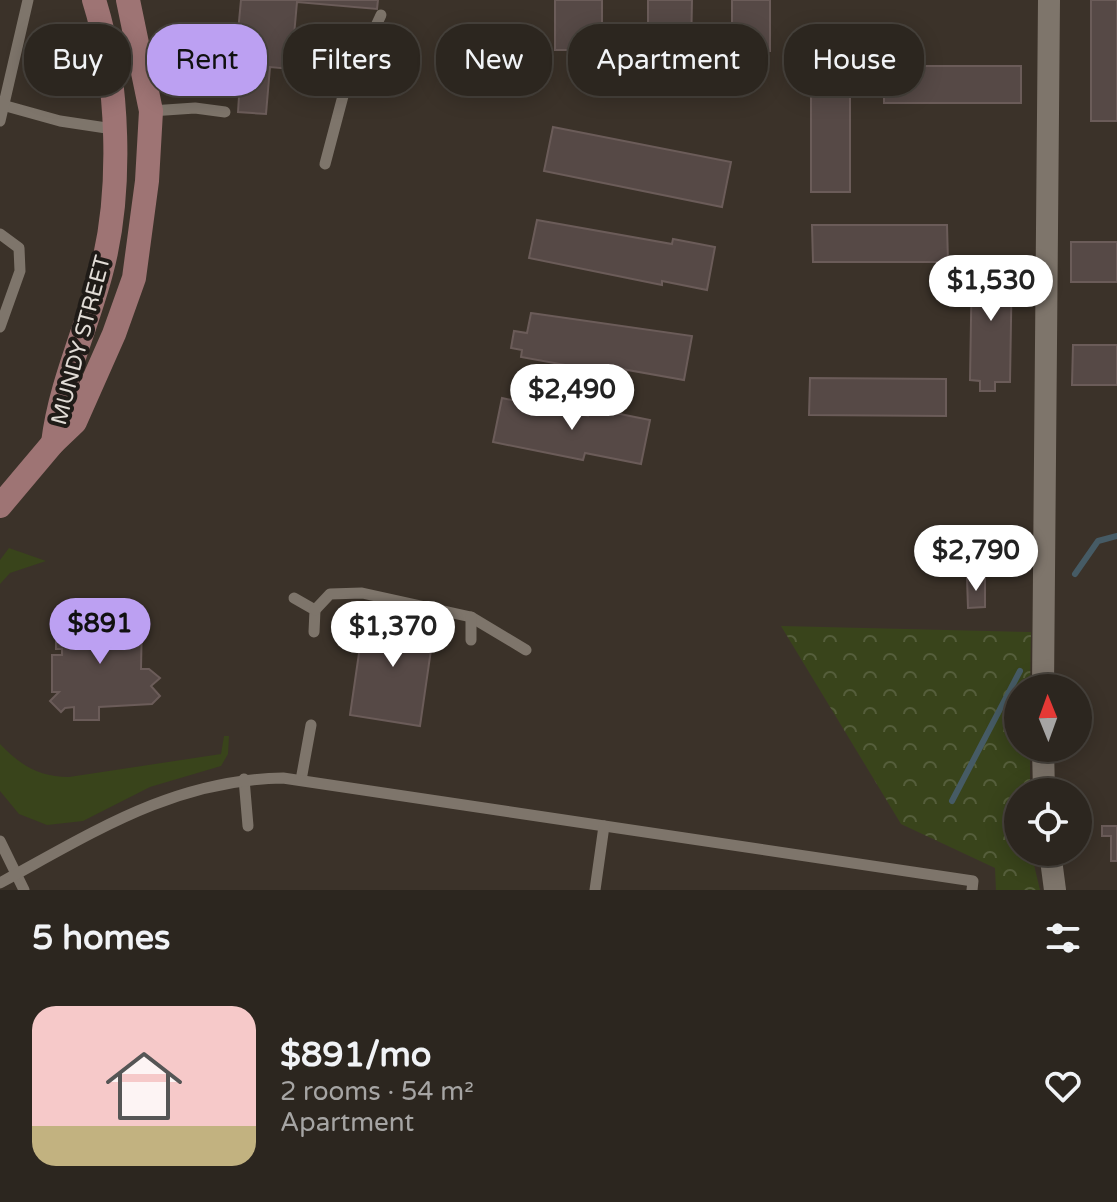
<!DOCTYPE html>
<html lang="en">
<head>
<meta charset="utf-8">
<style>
  :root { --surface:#2c261f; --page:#342e28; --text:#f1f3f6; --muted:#a6a5a4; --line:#48433d; --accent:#bca0f2 }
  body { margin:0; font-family:"Varela Round",sans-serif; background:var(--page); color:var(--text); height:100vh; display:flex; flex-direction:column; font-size:30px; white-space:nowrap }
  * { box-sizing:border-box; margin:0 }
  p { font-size:26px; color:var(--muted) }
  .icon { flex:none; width:44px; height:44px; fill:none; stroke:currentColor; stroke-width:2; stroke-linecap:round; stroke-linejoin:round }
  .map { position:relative; height:890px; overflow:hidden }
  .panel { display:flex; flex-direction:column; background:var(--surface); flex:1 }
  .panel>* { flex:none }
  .guide { position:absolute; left:24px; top:24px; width:1070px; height:72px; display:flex; gap:16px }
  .needle { width:52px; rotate:359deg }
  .controls { position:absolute; left:1004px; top:674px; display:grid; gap:16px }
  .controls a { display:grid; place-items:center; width:88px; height:88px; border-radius:50%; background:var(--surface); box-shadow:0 4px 20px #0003,0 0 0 2px var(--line); font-size:40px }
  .price { position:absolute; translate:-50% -68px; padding:0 18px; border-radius:28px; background:#fff; color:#222; font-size:26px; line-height:52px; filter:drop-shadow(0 2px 4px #0008) }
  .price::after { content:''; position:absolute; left:50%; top:48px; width:24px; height:18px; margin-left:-12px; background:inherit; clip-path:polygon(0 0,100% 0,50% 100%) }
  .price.active { background:var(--accent); color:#111 }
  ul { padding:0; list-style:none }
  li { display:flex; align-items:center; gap:24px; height:200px; padding:0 32px }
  li span { display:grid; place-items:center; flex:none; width:224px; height:160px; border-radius:24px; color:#555 }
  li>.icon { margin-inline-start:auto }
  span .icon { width:96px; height:96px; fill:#fffc; stroke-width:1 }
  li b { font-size:34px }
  h2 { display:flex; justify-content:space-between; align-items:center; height:96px; padding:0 32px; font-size:34px }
  .chip { padding:0 28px; border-radius:32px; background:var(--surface); box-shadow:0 4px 20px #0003,0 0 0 2px var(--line); font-size:28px; line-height:72px }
  .chip.active { background:var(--accent); color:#111 }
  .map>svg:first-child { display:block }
</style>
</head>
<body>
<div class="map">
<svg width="1117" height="890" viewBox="0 0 1117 890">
  <defs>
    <pattern id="forest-crowns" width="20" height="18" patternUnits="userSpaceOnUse" patternTransform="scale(2)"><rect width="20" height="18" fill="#39441b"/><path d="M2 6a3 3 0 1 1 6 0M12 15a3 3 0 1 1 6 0" fill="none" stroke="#555e3b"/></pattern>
  </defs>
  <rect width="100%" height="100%" fill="#3b3229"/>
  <!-- green -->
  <g fill="#39441b">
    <path d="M9 548 46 561 10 573 0 584V560Z"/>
    <path d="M224 736H229L228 754 221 766 150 787 83 821 47 825 19 814 0 791V744C20 765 39 777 69 777L221 754Z"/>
  </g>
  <!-- forest -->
  <path fill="url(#forest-crowns)" d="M781 626 1031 632 1030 688H1018V748H1030V792H1018V852H1031L1040 890H996L995 868 901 824Z"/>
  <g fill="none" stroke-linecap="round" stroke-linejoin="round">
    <!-- stream -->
    <g stroke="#465b65" stroke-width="6">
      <path d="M1075 574 1098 541 1117 536"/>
      <path d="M952 801 1020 671"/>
    </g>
  </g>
  <!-- building -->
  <g fill="#564946" stroke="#6b5c59" stroke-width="2">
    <path d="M241 0H378L377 9 297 2 291 69 270 67 266 114 238 112 241 65 235 64Z"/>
    <rect x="555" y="0" width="47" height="50"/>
    <path d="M648 0H692L691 51 648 50Z"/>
    <rect x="732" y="0" width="38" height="51"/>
    <rect x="1091" y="0" width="26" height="121"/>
    <rect x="811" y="50" width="39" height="142"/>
    <rect x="884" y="66" width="137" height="37"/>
    <path d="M553 127 731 162 722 207 544 171Z"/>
    <path d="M537 220 672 244 673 239 715 247 707 290 662 281V285L529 258Z"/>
    <path d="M812 225H947L948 262H813Z"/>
    <rect x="1071" y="242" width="46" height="40"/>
    <path d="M972 261H1012L1010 382H995V391H980V381L970 380Z"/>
    <path d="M531 313 692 336 684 380 605 366 604 372 521 357 522 350 511 348 514 331 527 333Z"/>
    <path d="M1073 345H1117V385H1072Z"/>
    <path d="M810 378 946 379V416L809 415Z"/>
    <path d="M502 398 588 416 590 408 650 420 641 464 585 453 583 460 493 442Z"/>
    <rect x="965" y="528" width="19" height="38"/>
    <path d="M967 578H985V607L968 608Z"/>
    <path d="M365 612 435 622 420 726 350 715Z"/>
    <path d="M74 613 98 614V624H116V618L142 617 141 669H149L160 678 151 686 160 696 152 704 99 707V720H74V707L65 708 61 712 50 701 59 692H52V655H62V649H56V619L74 620Z"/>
    <path d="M1102 826H1117V861H1111V836H1102Z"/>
  </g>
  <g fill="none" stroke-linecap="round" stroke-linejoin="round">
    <!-- lane -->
    <g stroke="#7e756b" stroke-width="11">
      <path d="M6 106 60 121 113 129"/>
      <path d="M151 111 195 108 225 112"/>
      <path d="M0 121 28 0"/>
      <path d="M325 164 343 96 381 15"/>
      <path d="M0 234 19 248 20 271 0 327"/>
      <path d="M294 598 315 610 314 632"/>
      <path d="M315 610 330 594 362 593 471 617 526 650"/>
      <path d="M471 640V617"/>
      <path d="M244 779 248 826"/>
      <path d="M301 780 311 725"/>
      <path d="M0 841 24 890"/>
      <path d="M0 883C94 832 173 780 283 778L973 881 972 890"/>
      <path d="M595 890 604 826"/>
    </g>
    <!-- street -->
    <g stroke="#7e756b" stroke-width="22">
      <path d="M1043 688 1049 0"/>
      <path d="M1043 748 1044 792"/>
      <path d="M1050 852 1055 890"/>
    </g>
    <!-- secondary -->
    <g stroke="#9e7474" stroke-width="24">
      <path d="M53 443C60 384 86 330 101 273 123 192 119 79 94 0"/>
      <path d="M0 506 53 443 75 422 114 334 134 278 147 181 151 111 128 0"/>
    </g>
  </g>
  <g text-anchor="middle" stroke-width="8" stroke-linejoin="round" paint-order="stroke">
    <!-- street labels -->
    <g font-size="22" fill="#e1dcd6" stroke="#1f1b17">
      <text transform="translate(80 340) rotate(-75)" y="8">MUNDY STREET</text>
    </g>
  </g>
</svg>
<div class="controls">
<a><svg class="needle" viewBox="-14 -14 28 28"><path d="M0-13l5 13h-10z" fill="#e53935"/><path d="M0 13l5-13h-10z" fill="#a6a5a4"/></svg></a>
<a><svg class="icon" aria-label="locate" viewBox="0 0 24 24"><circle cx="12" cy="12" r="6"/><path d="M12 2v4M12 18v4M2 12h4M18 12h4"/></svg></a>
</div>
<b class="price" style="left:991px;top:323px">$1,530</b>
<b class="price" style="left:572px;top:432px">$2,490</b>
<b class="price" style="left:976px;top:593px">$2,790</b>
<b class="price active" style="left:100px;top:666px">$891</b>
<b class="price" style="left:393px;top:669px">$1,370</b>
<div class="guide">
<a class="chip">Buy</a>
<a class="chip active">Rent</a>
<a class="chip">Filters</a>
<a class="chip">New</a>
<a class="chip">Apartment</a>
<a class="chip">House</a>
</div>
</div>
<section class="panel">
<h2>5 homes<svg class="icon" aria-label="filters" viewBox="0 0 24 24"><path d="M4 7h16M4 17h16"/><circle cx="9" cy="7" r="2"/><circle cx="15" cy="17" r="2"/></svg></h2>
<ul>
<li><span style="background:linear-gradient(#f6c9c9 75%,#c2b280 0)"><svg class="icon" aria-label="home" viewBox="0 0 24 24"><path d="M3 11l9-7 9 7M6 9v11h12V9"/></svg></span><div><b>$891/mo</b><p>2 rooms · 54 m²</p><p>Apartment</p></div><svg class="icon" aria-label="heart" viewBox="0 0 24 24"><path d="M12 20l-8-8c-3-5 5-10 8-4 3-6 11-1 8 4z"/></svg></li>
</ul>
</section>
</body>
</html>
